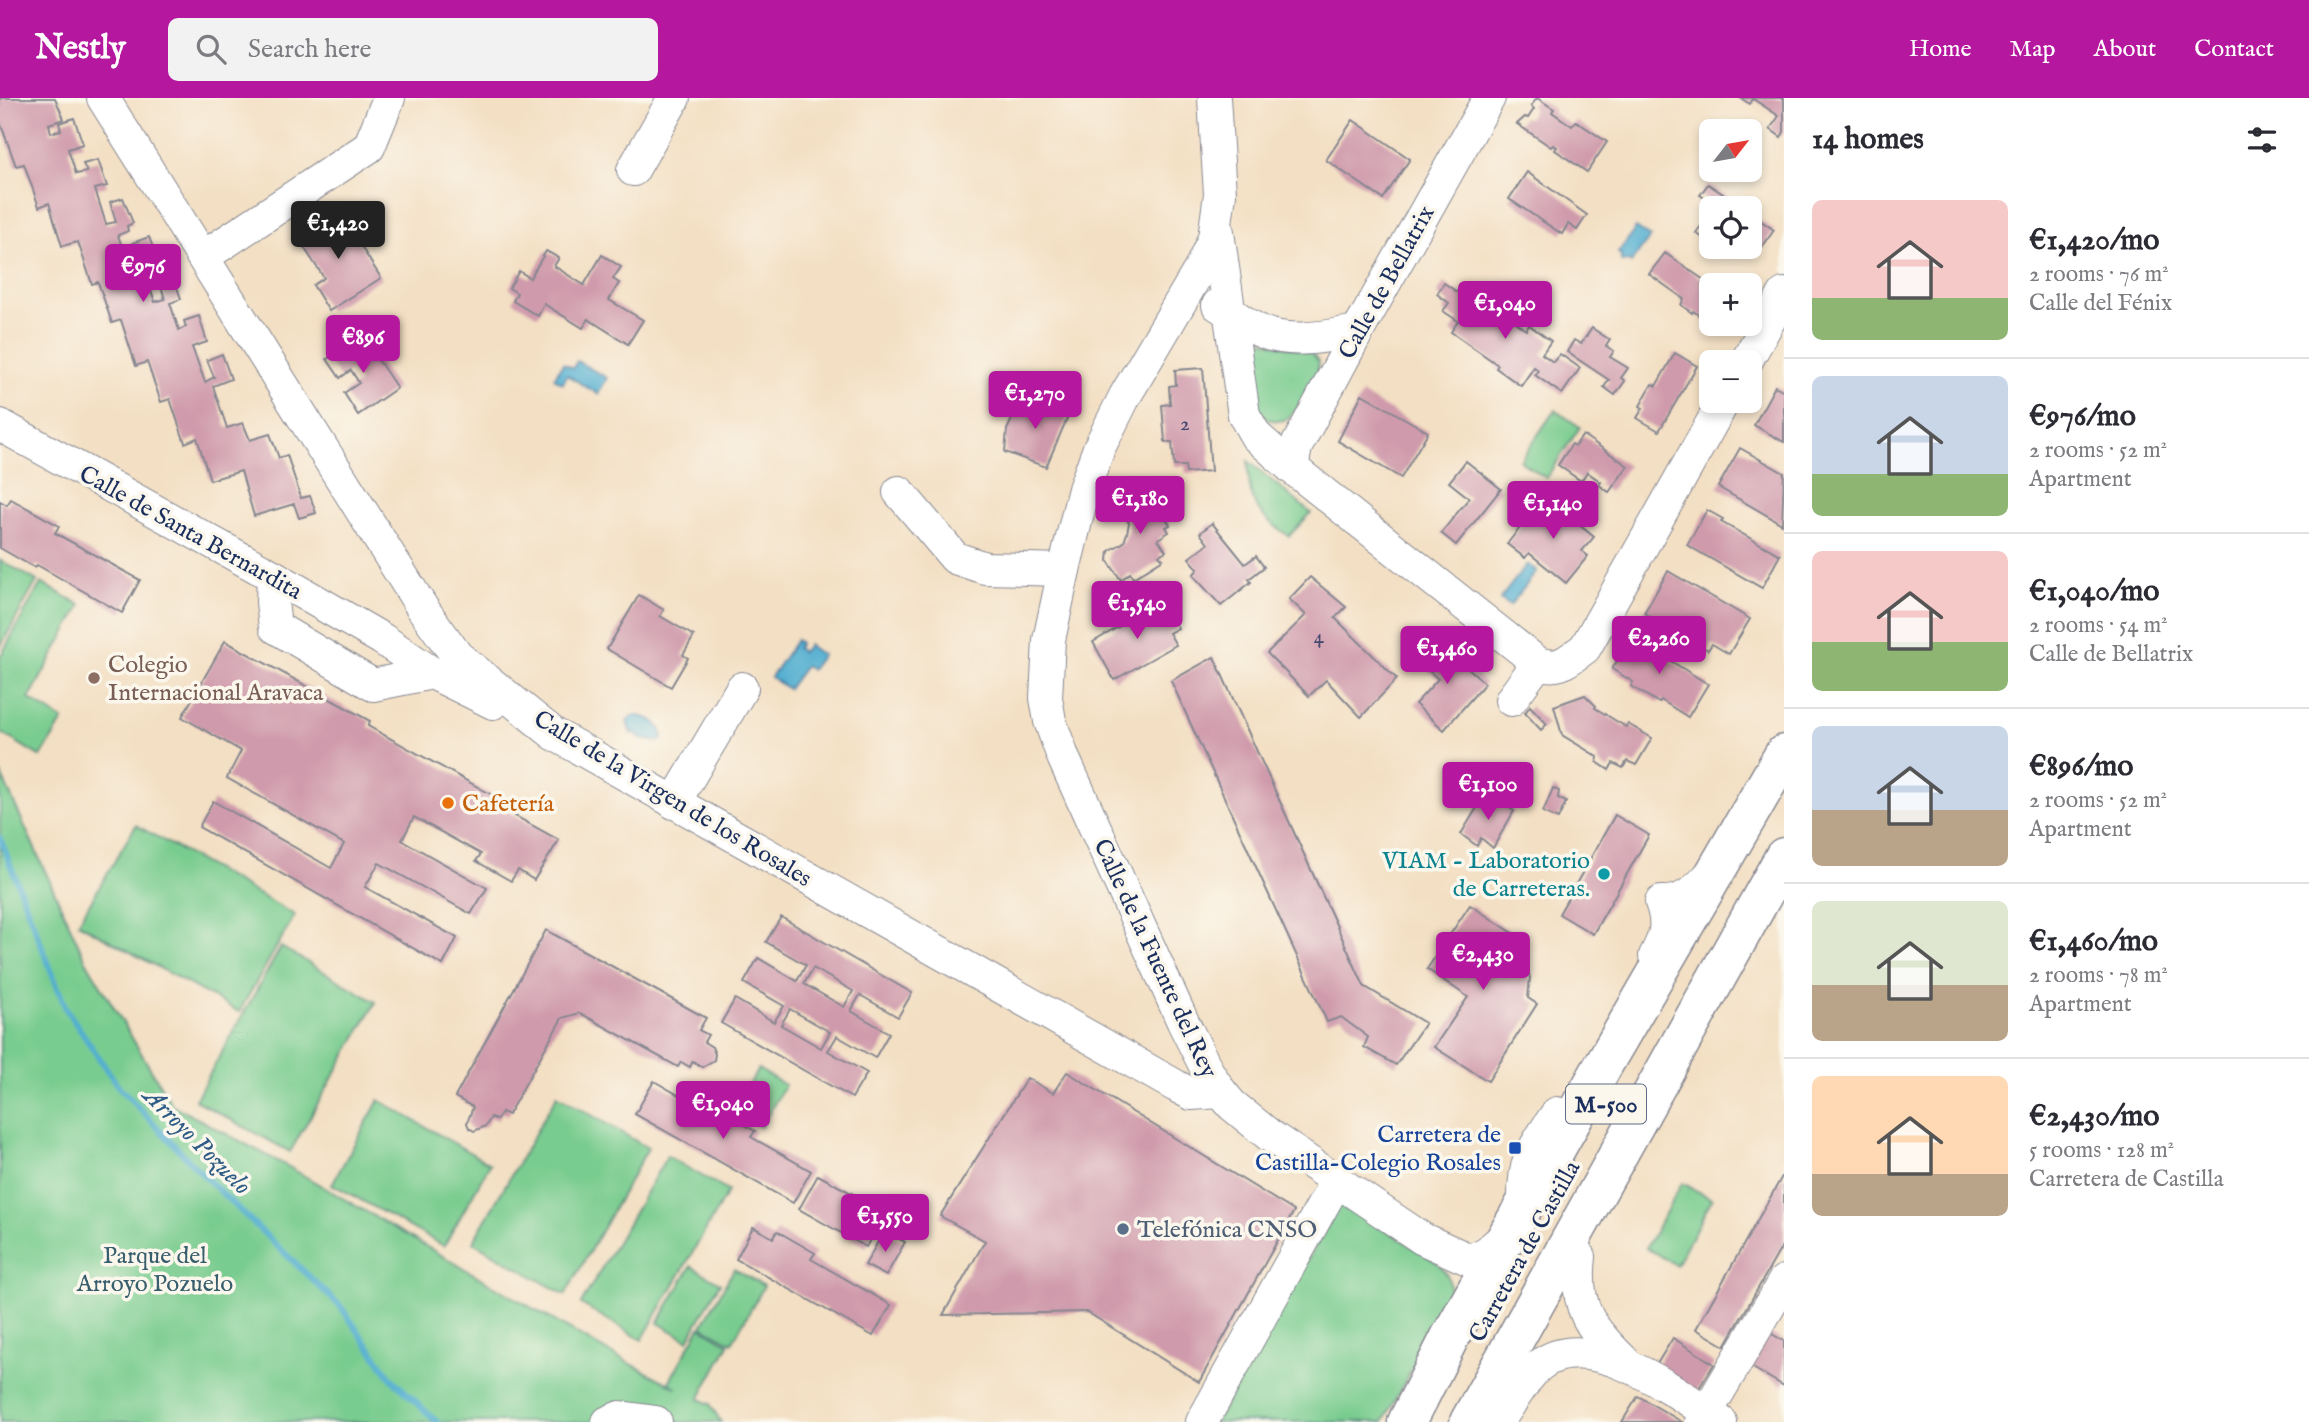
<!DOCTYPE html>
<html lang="en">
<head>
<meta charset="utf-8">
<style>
  :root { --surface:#fff; --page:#f2f2f3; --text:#2b2b33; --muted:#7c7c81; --line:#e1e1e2; --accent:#b5179e }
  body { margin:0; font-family:"IM FELL English",serif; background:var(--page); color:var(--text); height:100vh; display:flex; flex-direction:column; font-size:26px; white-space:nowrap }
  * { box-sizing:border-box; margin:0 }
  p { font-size:23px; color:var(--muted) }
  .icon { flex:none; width:38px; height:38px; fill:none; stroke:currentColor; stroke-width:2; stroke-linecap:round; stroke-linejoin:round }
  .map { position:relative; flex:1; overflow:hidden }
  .sheet { display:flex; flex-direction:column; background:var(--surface); width:525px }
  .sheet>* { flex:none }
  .needle { width:46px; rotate:59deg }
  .tools { position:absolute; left:1699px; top:21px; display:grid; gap:14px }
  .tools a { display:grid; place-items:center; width:63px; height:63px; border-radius:10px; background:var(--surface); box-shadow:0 4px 10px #0003; font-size:35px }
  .price { position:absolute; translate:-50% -60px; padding:0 16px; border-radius:7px; background:var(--accent); color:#fff; font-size:23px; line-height:46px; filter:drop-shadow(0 2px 4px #0008) }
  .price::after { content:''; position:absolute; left:50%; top:42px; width:21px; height:16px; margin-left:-10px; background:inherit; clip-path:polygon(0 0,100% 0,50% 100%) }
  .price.selected { background:#222; color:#fff }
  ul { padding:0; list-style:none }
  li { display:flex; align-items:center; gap:21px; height:175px; padding:0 28px }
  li+li { border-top:2px solid var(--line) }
  li span { display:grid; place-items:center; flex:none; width:196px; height:140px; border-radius:10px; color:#555 }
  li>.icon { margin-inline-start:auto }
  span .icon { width:84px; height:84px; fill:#fffc; stroke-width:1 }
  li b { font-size:30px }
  h2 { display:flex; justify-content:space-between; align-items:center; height:84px; padding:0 28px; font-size:30px }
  header { display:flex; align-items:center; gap:42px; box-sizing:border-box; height:98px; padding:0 35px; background:var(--accent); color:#fff }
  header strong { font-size:33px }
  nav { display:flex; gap:38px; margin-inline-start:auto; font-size:24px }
  .search { width:490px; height:63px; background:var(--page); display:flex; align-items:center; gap:18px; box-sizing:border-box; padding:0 24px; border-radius:10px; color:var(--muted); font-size:26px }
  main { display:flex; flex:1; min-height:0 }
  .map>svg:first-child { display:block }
</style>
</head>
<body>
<header>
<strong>Nestly</strong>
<div class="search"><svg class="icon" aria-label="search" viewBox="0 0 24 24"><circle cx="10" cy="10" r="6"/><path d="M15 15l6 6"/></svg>Search here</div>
<nav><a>Home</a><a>Map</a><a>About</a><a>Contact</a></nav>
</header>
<main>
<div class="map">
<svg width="1784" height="1324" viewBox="0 0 1784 1324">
  <rect width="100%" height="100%" fill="#fbf7ec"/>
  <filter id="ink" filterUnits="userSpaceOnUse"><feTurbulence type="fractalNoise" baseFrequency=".0143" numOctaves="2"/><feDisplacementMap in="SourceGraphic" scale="14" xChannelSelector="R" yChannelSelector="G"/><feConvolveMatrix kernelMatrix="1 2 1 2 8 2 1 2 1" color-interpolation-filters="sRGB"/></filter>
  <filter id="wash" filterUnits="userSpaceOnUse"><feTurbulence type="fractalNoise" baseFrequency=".00686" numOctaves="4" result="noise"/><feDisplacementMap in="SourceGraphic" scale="28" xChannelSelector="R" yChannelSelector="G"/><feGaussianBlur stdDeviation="1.57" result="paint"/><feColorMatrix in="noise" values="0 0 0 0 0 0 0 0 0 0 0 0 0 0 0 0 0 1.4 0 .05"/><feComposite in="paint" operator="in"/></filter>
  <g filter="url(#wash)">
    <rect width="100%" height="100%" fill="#f3dfc3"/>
    <!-- green -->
    <g fill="#79cc8f" stroke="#4a7e76" stroke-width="2">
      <path d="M1254 240 1311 255 1319 263C1318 278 1298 316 1284 322 1279 324 1273 322 1267 321L1258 309 1249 247Z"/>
      <path d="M1555 312 1580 329 1546 380 1520 363Z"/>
      <path d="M1248 363 1311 415 1289 438C1254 414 1249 406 1248 363Z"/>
      <path d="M0 462 37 483 0 549Z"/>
      <path d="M41 485 81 507 29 601 63 622 41 659 0 634V559Z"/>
      <path d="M0 674 85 861 172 1007 289 1069 610 1255 677 1290 669 1284 700 1229 729 1246 699 1301 710 1306 721 1324H0Z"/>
      <path d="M136 727 295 817 239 914 78 825Z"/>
      <path d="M281 849 376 904 290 1054 195 1002Z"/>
      <path d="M758 971 785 987 761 1029 734 1014Z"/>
      <path d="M557 997 648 1050 565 1197 473 1144Z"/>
      <path d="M379 1002 490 1066 444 1148 332 1086Z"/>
      <path d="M667 1058 728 1093 642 1242 581 1206Z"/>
      <path d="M1682 1085 1712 1101 1676 1167 1646 1150Z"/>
      <path d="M1341 1103 1436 1164C1450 1176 1452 1186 1448 1203L1383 1324H1215Z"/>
      <path d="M691 1168 720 1185 688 1242 658 1225Z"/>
      <path d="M734 1171 764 1188 732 1245 702 1228Z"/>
    </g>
    <!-- water -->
    <g fill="#52afd0" stroke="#366f97" stroke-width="2">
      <path d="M1636 130 1650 139 1631 165 1628 163 1621 164V157L1618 155Z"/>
      <path d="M577 263 607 280 598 296 567 277 563 285 554 280 563 265 573 270Z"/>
      <path d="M1527 466 1537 473 1510 508 1500 501Z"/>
      <path d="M796 542 800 545 797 550 802 554 808 547 822 557 811 572 805 568 788 591 771 579Z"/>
      <path d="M632 618C647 617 661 624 663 640L657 644 642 641 634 634 631 636 627 623Z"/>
    </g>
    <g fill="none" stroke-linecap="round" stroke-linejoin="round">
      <!-- stream -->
      <path stroke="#52afd0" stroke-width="6" d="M0 740 66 911 118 988 203 1077 341 1209 392 1281 437 1324"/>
    </g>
    <g id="blocks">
      <!-- building -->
      <g fill="#cf9aab" fill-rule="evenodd">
        <path d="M0 0H55L64 21 49 26 51 35 61 32 59 25 74 20 83 46 68 51 76 76 87 74 83 66 98 62 107 88 95 91 106 126 116 124 110 104 123 100 133 125 127 128 128 133 118 137 124 155 134 151 132 145 149 139 158 163 143 168 155 204 165 201 159 182 173 177 181 201 170 205 179 232 186 229 184 223 199 218 207 244 192 249 205 284 214 279 207 262 222 256 231 281 213 288 227 330 243 325 250 342 270 336 279 360 287 357 301 400 310 398 316 415 299 420 294 406 254 418 241 373 210 382 197 340 185 345 170 301 161 304 147 264 136 268 121 222 112 225 98 184 92 186 78 144 62 148 49 105 39 109 24 66 16 68 0 24Z"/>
        <path d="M1537 0 1554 11 1552 14 1572 28 1576 23 1607 44 1587 74 1555 52 1557 49 1553 47 1551 49 1517 26 1525 19 1528 20 1534 11 1531 8Z"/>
        <path d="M1740 0H1784V34L1781 39 1770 31 1779 18 1753 1 1750 6Z"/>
        <path d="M1353 22 1410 61 1383 101 1326 62Z"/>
        <path d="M1527 74 1587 117 1577 132 1568 126 1562 136 1509 101Z"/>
        <path d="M1708 86 1744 110H1713L1710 108 1712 105 1700 97Z"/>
        <path d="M1712 113V146L1696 135Z"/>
        <path d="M1750 115 1774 132 1761 151 1750 143Z"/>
        <path d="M341 117 381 180 329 213 313 187 324 180 296 137 325 119 329 125Z"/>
        <path d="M546 153 559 160 554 168 584 187 602 157 621 169 613 181 619 185 609 202 643 222 628 246 588 221 583 230 544 206 538 218 513 203 517 195 509 190 519 173 530 180Z"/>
        <path d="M1665 155 1704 182 1702 186 1706 190 1712 186V219L1708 224 1693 213 1692 215 1681 207 1684 201 1649 176Z"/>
        <path d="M1444 185 1463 198 1468 191 1526 232 1529 227 1551 243 1542 256 1553 264 1560 256 1580 270 1562 296 1535 277 1538 272 1534 269 1521 288 1496 270 1498 267 1451 234 1458 223 1443 213 1449 205 1437 196Z"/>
        <path d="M1592 230 1610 242 1606 248 1614 253 1610 259 1628 270 1621 280 1625 283 1615 297 1604 289 1609 282 1567 254 1574 242 1581 246Z"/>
        <path d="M362 238 397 290 358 317 344 295 359 285 351 272 340 280 327 261Z"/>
        <path d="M1675 255 1697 268 1659 333 1637 320 1643 310 1640 308 1652 286 1656 288Z"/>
        <path d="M1203 270 1211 373 1186 375 1185 368H1174L1172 344H1165L1162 307 1170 306 1169 288 1176 287 1175 272Z"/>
        <path d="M1775 288 1784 293V344L1754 327Z"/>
        <path d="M1023 296 1069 316 1046 369 1005 354 1007 332Z"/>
        <path d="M1362 296 1428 334 1401 380 1338 343Z"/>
        <path d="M1583 337 1628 368 1609 394 1599 387 1601 384 1587 374 1581 383 1558 367 1572 346 1575 348Z"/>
        <path d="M1740 350 1784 375 1782 426 1718 389Z"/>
        <path d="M1466 363 1501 391 1456 447 1441 435 1469 400 1449 384Z"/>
        <path d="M1140 388 1146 400 1152 398 1170 427 1166 429 1169 434 1158 441 1166 453 1159 457 1163 461 1133 480 1130 475 1121 482 1108 463 1109 453 1124 444 1127 435 1129 425 1120 411 1121 402Z"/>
        <path d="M11 401 59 428 55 435 140 482 122 515 37 467 35 470 0 450V403L7 407Z"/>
        <path d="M1551 404 1594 439 1582 453 1588 458 1566 485 1529 455 1525 460 1507 446 1538 407 1544 412Z"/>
        <path d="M1707 412 1723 421 1721 424 1780 457 1762 490 1687 447Z"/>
        <path d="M1212 425 1245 466 1256 458 1264 469 1249 481 1251 484 1221 508 1193 477 1198 471 1189 460 1208 446 1200 435Z"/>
        <path d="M1668 473 1750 521 1729 556 1712 546 1708 552 1644 515Z"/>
        <path d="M1310 479 1346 509 1335 520 1397 581 1361 619 1326 582 1309 598 1267 555 1306 517 1289 501Z"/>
        <path d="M639 497 664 512 660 518 694 538 683 557 688 560 671 589 607 551Z"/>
        <path d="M1163 503 1178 530 1169 535 1176 547 1114 582 1093 544Z"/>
        <path d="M1634 535 1651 545 1648 549 1708 586 1688 619 1661 602 1659 605 1631 588 1633 584 1612 571Z"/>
        <path d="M1437 542 1485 585 1444 632 1415 606 1438 581 1418 563Z"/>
        <path d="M225 543 370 623 368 628 503 703 499 709 559 742 534 782 518 772 511 783 476 763 481 756 414 719 402 742 487 790 471 816 379 765 365 789 457 840 443 867 199 729 213 703 331 770 344 746 227 680 241 653 182 619Z"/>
        <path d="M1214 559 1364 888 1425 925 1396 967 1364 949 1368 939 1341 919 1327 924 1171 583Z"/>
        <path d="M1585 597 1596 608 1595 610 1626 629 1628 626 1652 640 1636 667 1627 663 1623 670 1613 665 1609 672 1597 664 1598 659 1562 637 1554 608Z"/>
        <path d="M1530 608 1547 626 1541 632 1525 615Z"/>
        <path d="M1553 690 1559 693 1558 700 1566 704 1558 721 1543 714Z"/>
        <path d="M1486 695 1514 713 1493 750 1481 740 1477 748 1461 736Z"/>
        <path d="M1615 717 1649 737 1593 836 1559 816Z"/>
        <path d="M1470 807 1513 835 1507 843 1519 853 1526 866 1530 880 1528 900 1537 906 1488 983 1434 949 1468 899 1427 871Z"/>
        <path d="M781 819 912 895 898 919 860 897 851 913 889 935 875 960 837 938 828 953 867 975 852 1000 721 925 735 901 774 924 784 908 744 885 758 860 797 883 806 867 766 844ZM813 870 853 893 844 909 804 886ZM790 911 830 934 821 950 781 927Z"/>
        <path d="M546 832 706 920 699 932 708 937 704 944 712 949 715 956 714 962 702 969 693 963 690 969 681 964 678 969 580 915 562 920 508 1017 502 1014 497 1022 491 1019 486 1028 474 1033 469 1030 467 1025 473 1009 455 999Z"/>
        <path d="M1067 974 1294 1113 1199 1284 1087 1214 943 1217 985 1143 940 1118 1027 980 1053 995Z"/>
        <path d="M654 983 715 1018 718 1012 755 1033 751 1039 811 1073 793 1105 635 1016Z"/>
        <path d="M1784 1075V1145L1725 1248 1696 1231Z"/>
        <path d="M818 1077 886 1114 866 1149 799 1111Z"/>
        <path d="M753 1129 773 1140 777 1133 815 1155 811 1161 891 1207 873 1238 736 1161Z"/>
        <path d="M884 1133 905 1144 886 1178 865 1167Z"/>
        <path d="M1763 1231 1784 1243V1288L1744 1265Z"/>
        <path d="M1673 1240 1714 1266 1696 1295 1655 1269Z"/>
        <path d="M1638 1298 1682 1324H1622Z"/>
      </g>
    </g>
  </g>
  <g filter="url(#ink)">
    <use href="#blocks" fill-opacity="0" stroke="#878790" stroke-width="2"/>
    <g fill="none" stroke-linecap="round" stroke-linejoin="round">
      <defs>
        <g id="minor">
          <path d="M103 0 423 511 457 558 554 636 1176 988 1191 996 1221 994"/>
          <path d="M1214 0 1220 96 1214 140 1200 171 1125 298 1099 350 1084 391 1064 472 1049 542 1046 600 1050 623 1063 659 1183 924 1208 974 1221 994 1232 1007 1269 1037 1423 1141 1470 1162 1486 1155 1506 1138"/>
          <path d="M633 72 674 0"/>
          <path d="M1218 134 1244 317 1256 338 1292 370 1538 565C1560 572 1567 563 1585 550L1724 303"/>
          <path d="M203 159 369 49 389 0"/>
          <path d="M1218 207C1232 215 1245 226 1260 233 1289 247 1328 238 1358 233"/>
          <path d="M1746 264 1784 196"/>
          <path d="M0 327 273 478 382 541 432 575 493 605"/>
          <path d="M1292 370 1296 349 1358 233 1489 0"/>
          <path d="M899 394 955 460 985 470 1064 472"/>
          <path d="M273 478 272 504 275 529 373 587 432 575"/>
          <path d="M1511 602 1538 565"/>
          <path d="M674 705 742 590"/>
          <path d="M1655 858C1666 837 1669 827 1661 804 1683 805 1695 793 1709 778"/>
          <path d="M1524 1102C1523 1059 1535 1049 1557 1015"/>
          <path d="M1580 1159C1574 1210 1590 1230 1624 1263"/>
          <path d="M608 1324 620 1319 656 1324"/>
          <path d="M1202 1324 1337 1082"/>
          <path d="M1498 1324C1508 1309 1527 1277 1540 1267 1589 1228 1679 1296 1721 1324"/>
          <path d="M1701 1324 1784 1183"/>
        </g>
        <g id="highway">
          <path d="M1407 1324 1450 1239 1605 964 1784 656"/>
          <path d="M1469 1324 1784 759"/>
        </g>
      </defs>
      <!-- minor casing -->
      <use href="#minor" stroke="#878790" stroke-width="34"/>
      <!-- highway casing -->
      <use href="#highway" stroke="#878790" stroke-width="41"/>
      <!-- minor -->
      <use href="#minor" stroke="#fff" stroke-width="32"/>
      <!-- highway -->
      <use href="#highway" stroke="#fff" stroke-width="38"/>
    </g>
  </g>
  <!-- markers -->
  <circle fill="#8d6e63" stroke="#fbf7ec" stroke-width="2.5" cx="94" cy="580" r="7"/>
  <circle fill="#e8710a" stroke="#fbf7ec" stroke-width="2.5" cx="448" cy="705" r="7"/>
  <circle fill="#0f9aa8" stroke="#fbf7ec" stroke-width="2.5" cx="1604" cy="776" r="7"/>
  <rect fill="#1a4fb4" stroke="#fbf7ec" stroke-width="2.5" x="1508" y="1043" width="14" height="14" rx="3.5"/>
  <circle fill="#5c6f8a" stroke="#fbf7ec" stroke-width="2.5" cx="1123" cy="1131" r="7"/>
  <g text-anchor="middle" stroke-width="7" stroke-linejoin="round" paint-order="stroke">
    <!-- number labels -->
    <g font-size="21" fill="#484a71">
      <text x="1185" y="332">2</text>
      <text x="1319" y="545">4</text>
    </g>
    <!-- shield labels -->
    <rect fill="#fbf7ec" stroke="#5e6b89" stroke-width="2" x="1566" y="986.5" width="80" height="39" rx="5"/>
    <g font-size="23" font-weight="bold" fill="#1b2f5e">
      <text x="1606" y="1014">M-500</text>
    </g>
    <!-- street labels -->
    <g font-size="24" fill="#1b2f5e" stroke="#fbf7ec">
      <text transform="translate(1386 184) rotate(-61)" y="8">Calle de Bellatrix</text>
      <text transform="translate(191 434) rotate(29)" y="8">Calle de Santa Bernardita</text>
      <text transform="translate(673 700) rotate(31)" y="8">Calle de la Virgen de los Rosales</text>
      <text transform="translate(1156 860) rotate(65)" y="8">Calle de la Fuente del Rey</text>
      <text transform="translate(1524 1153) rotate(-61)" y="8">Carretera de Castilla</text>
    </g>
    <!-- education labels -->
    <g font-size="24" fill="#785e54" stroke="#fbf7ec" text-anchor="start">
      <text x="108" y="574">Colegio<tspan x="108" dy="28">Internacional Aravaca</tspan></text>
    </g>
    <!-- food labels -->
    <g font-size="24" fill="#c56008" stroke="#fbf7ec" text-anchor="start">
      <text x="462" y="713">Cafetería</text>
    </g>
    <!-- culture labels -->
    <g font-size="24" fill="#0d838f" stroke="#fbf7ec" text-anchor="end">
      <text x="1590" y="770">VIAM - Laboratorio<tspan x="1590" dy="28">de Carreteras.</tspan></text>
    </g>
    <!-- transit labels -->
    <g font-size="24" fill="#164399" stroke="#fbf7ec" text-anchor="end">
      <text x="1501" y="1044">Carretera de<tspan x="1501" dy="28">Castilla-Colegio Rosales</tspan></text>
    </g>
    <!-- service labels -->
    <g font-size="24" fill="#4e5e75" stroke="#fbf7ec" text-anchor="start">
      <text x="1137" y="1139">Telefónica CNSO</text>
    </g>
    <!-- park labels -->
    <g font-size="24" fill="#375e6d" stroke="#fbf7ec">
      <text x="155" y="1165">Parque del<tspan x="155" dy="28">Arroyo Pozuelo</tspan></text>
    </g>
    <!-- water labels -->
    <g font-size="26" font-style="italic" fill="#2e5c86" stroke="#fbf7ec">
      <text transform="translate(198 1042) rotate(45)" y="9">Arroyo Pozuelo</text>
    </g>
  </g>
</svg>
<div class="tools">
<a><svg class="needle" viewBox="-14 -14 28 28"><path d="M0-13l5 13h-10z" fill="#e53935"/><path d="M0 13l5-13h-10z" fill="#7c7c81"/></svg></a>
<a><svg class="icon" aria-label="locate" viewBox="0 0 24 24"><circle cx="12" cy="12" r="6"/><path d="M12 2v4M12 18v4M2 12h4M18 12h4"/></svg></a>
<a>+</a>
<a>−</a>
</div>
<b class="price selected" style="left:338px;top:163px">€1,420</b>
<b class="price" style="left:143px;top:206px">€976</b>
<b class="price" style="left:1505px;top:243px">€1,040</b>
<b class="price" style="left:363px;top:277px">€896</b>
<b class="price" style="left:1035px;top:333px">€1,270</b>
<b class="price" style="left:1140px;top:438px">€1,180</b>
<b class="price" style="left:1553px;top:443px">€1,140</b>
<b class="price" style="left:1137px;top:543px">€1,540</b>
<b class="price" style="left:1659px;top:578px">€2,260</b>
<b class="price" style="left:1447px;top:588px">€1,460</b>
<b class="price" style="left:1488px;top:724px">€1,100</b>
<b class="price" style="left:1483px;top:894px">€2,430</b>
<b class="price" style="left:723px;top:1043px">€1,040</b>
<b class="price" style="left:885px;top:1156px">€1,550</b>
</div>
<section class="sheet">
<h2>14 homes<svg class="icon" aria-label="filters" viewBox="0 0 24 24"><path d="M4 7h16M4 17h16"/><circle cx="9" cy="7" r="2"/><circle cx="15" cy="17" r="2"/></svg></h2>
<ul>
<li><span style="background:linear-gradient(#f6c9c9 70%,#8fb573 0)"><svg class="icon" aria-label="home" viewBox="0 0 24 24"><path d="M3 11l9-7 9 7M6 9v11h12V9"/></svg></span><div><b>€1,420/mo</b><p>2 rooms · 76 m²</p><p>Calle del Fénix</p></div></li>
<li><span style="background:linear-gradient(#c9d6e8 70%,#8fb573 0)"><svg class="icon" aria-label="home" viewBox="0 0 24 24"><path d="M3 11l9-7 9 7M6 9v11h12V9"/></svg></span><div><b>€976/mo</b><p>2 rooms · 52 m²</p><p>Apartment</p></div></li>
<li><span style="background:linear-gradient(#f6c9c9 65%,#8fb573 0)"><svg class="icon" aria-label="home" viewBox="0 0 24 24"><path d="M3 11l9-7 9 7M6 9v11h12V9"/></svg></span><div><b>€1,040/mo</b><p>2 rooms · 54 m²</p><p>Calle de Bellatrix</p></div></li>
<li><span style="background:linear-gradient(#c9d6e8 60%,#b9a48a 0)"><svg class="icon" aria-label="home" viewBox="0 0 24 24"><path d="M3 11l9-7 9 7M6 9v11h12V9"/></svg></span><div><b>€896/mo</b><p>2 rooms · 52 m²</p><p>Apartment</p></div></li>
<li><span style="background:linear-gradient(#dfe7d0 60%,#b9a48a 0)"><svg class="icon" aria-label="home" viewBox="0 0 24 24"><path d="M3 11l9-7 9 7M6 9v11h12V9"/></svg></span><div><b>€1,460/mo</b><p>2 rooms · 78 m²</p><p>Apartment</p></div></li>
<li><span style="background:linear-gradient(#ffd9b3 70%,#b9a48a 0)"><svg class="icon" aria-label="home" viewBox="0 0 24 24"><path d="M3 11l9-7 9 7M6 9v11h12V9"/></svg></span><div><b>€2,430/mo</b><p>5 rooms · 128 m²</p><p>Carretera de Castilla</p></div></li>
</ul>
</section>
</main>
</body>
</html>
